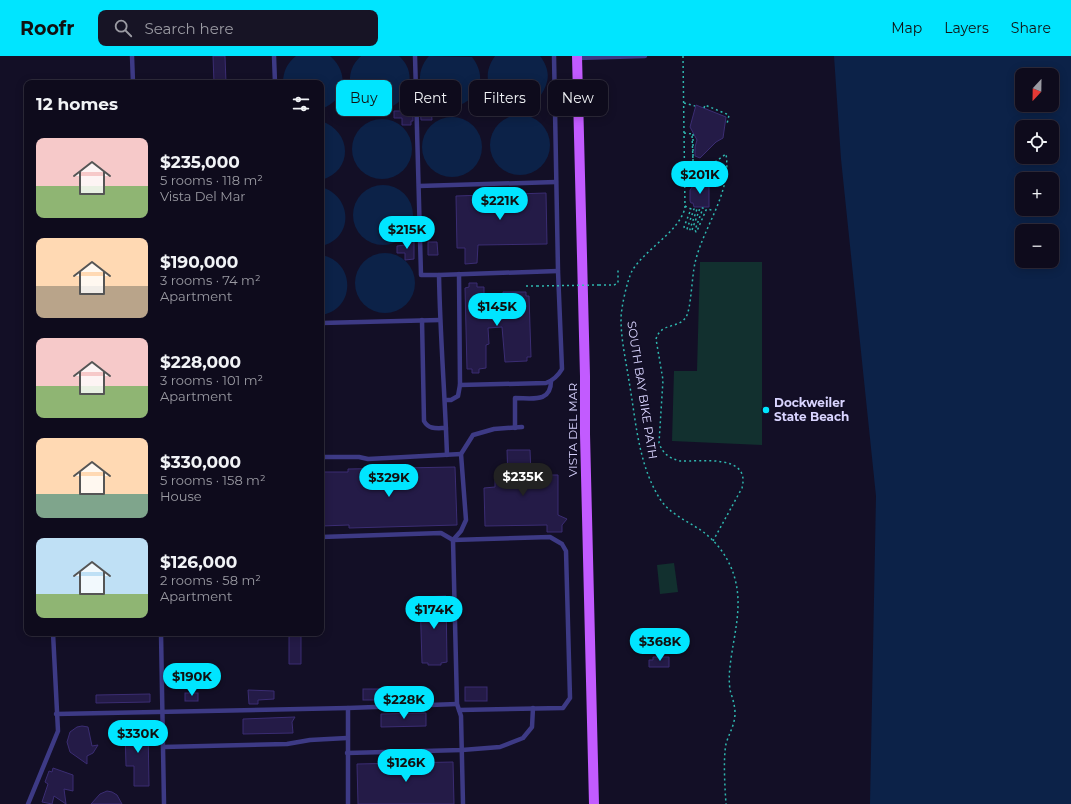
<!DOCTYPE html>
<html lang="en">
<head>
<meta charset="utf-8">
<style>
  :root { --surface:#0e0b1c; --page:#171425; --text:#f1f3f6; --muted:#9b9ba3; --line:#2e2b3b; --accent:#00e5ff }
  body { margin:0; font-family:Montserrat,sans-serif; background:var(--page); color:var(--text); height:100vh; display:flex; flex-direction:column; font-size:15px; white-space:nowrap }
  * { box-sizing:border-box; margin:0 }
  p { font-size:13px; color:var(--muted) }
  .icon { flex:none; width:22px; height:22px; fill:none; stroke:currentColor; stroke-width:2; stroke-linecap:round; stroke-linejoin:round }
  .map { position:relative; flex:1; overflow:hidden }
  .drawer { position:absolute; left:24px; top:24px; width:300px; height:556px; display:flex; flex-direction:column; background:var(--surface); border-radius:8px; box-shadow:0 2px 10px #0003,0 0 0 1px var(--line) }
  .drawer>* { flex:none }
  .top-card { position:absolute; left:336px; top:24px; width:380px; height:36px; display:flex; gap:8px }
  .needle { width:26px; rotate:202deg }
  .controls { position:absolute; left:1015px; top:12px; display:grid; gap:8px }
  .controls a { display:grid; place-items:center; width:44px; height:44px; border-radius:8px; background:var(--surface); box-shadow:0 2px 10px #0003,0 0 0 1px var(--line); font-size:20px }
  .price { position:absolute; translate:-50% -34px; padding:0 9px; border-radius:14px; background:var(--accent); color:#111; font-size:13px; line-height:26px; filter:drop-shadow(0 1px 2px #0008) }
  .price::after { content:''; position:absolute; left:50%; top:24px; width:12px; height:9px; margin-left:-6px; background:inherit; clip-path:polygon(0 0,100% 0,50% 100%) }
  .price.on { background:#222; color:#fff }
  ul { padding:0; list-style:none }
  li { display:flex; align-items:center; gap:12px; height:100px; padding:0 12px }
  li span { display:grid; place-items:center; flex:none; width:112px; height:80px; border-radius:8px; color:#555 }
  li>.icon { margin-inline-start:auto }
  span .icon { width:48px; height:48px; fill:#fffc; stroke-width:1 }
  li b { font-size:17px }
  h2 { display:flex; justify-content:space-between; align-items:center; height:48px; padding:0 12px; font-size:17px }
  .chip { padding:0 14px; border-radius:8px; background:var(--surface); box-shadow:0 2px 10px #0003,0 0 0 1px var(--line); font-size:14px; line-height:36px }
  .chip.on { background:var(--accent); color:#111 }
  header { display:flex; align-items:center; gap:24px; box-sizing:border-box; height:56px; padding:0 20px; background:var(--accent); color:#111 }
  header strong { font-size:19px }
  nav { display:flex; gap:22px; margin-inline-start:auto; font-size:14px }
  .search { width:280px; height:36px; background:var(--page); display:flex; align-items:center; gap:10px; box-sizing:border-box; padding:0 14px; border-radius:8px; color:var(--muted); font-size:15px }
  .map>svg:first-child { display:block }
</style>
</head>
<body>
<header>
<strong>Roofr</strong>
<div class="search"><svg class="icon" aria-label="search" viewBox="0 0 24 24"><circle cx="10" cy="10" r="6"/><path d="M15 15l6 6"/></svg>Search here</div>
<nav><a>Map</a><a>Layers</a><a>Share</a></nav>
</header>
<div class="map">
<svg width="1071" height="748" viewBox="0 0 1071 748">
  <rect width="100%" height="100%" fill="#130f26"/>
  <!-- green -->
  <g fill="#12302f">
    <path d="M700 206H762V389L672 385 674 315H697Z"/>
    <path d="M674 507 678 536 660 538 657 509Z"/>
  </g>
  <!-- water -->
  <g fill="#0c2248" fill-rule="evenodd">
    <path d="M296 0H330C350 17 346 45 321 53V27H283C283 16 287 7 296 0Z"/>
    <path d="M361 0H399C426 24 397 66 366 49 358 45 353 38 351 30 348 19 352 8 361 0Z"/>
    <path d="M429 0 472 1C504 43 433 74 421 29 418 18 422 8 429 0Z"/>
    <path d="M495 0H540C547 9 550 19 546 29 532 71 466 41 495 0Z"/>
    <path d="M834 0H1071V748H870L876 440 841 103ZM1022 19H1052V49H1022ZM1022 71H1052V101H1022ZM1022 123H1052V153H1022ZM1022 175H1052V205H1022Z"/>
    <circle cx="520" cy="89" r="30"/>
    <circle cx="452" cy="91" r="30"/>
    <circle cx="382" cy="93" r="30"/>
    <path d="M321 65C352 75 354 115 321 124Z"/>
    <circle cx="383" cy="159" r="30"/>
    <path d="M321 131C353 140 354 183 321 190Z"/>
    <circle cx="385" cy="227" r="30"/>
    <path d="M321 199C356 205 356 254 321 259Z"/>
  </g>
  <!-- building -->
  <g fill="#241b47" stroke="#3b2d73">
    <path d="M213 0H225L226 27H214Z"/>
    <path d="M402 49H410L411 52 413 51V65H411V69H402V62H394V55H402Z"/>
    <path d="M696 49 726 61 723 82 716 86 700 102 695 100V91L697 84 690 71Z"/>
    <path d="M420 51H431L432 64H421Z"/>
    <path d="M693 127H709V151H694L693 147H691L690 145V134L693 130Z"/>
    <path d="M546 137 547 188 478 189 477 207 465 208V192H457L456 140Z"/>
    <path d="M405 184H414V203L405 204V197H397V190L405 189Z"/>
    <path d="M428 186H437L438 199H428Z"/>
    <path d="M469 227H477V231H484V243L487 247 488 263H503V236H526V240H529L531 301H527V305L505 306 502 271 488 272 489 288 486 289V312L479 313V317H472V313H467L465 232 469 231Z"/>
    <path d="M507 394H530L531 419H558V459L567 463 562 469V476H547V469L485 470 484 432 495 431V424L508 423Z"/>
    <path d="M455 411 457 469 349 472V469L321 470V416H348V413Z"/>
    <path d="M446 540 447 606 441 607V609H428V607H422L420 541Z"/>
    <path d="M301 579V608H289V580Z"/>
    <path d="M653 601H669V611H649V604H653Z"/>
    <rect x="465" y="631" width="22" height="14"/>
    <rect x="363" y="633" width="19" height="11"/>
    <path d="M248 634 274 635V643L258 644V648H249Z"/>
    <rect x="185" y="637" width="13" height="8"/>
    <path d="M150 638V646L96 647V639Z"/>
    <path d="M426 657V670L381 671V658Z"/>
    <path d="M295 661 292 666 293 677 243 678V663Z"/>
    <path d="M82 670 88 671 92 690 98 689 93 697 87 700V708L70 696 67 686 70 676 77 671Z"/>
    <path d="M125 671H148L149 730H134V710H126Z"/>
    <path d="M453 706 454 748H358L357 708Z"/>
    <path d="M53 712 73 719V735L64 733 66 748 54 740 52 748 42 746 48 728 45 726 49 715 52 716Z"/>
    <path d="M107 735 112 736 117 739 122 748H91L100 738Z"/>
  </g>
  <g fill="none" stroke-linecap="round" stroke-linejoin="round">
    <!-- path -->
    <g stroke="#2fb8b0" stroke-width="1.5" stroke-dasharray="2 3" stroke-linecap="butt">
      <path d="M683 0 685 152C679 176 645 193 632 215 627 225 621 252 621 263 621 284 626 305 629 325 636 365 638 408 660 443 669 457 685 464 699 473 716 484 730 503 735 523 743 553 733 581 730 611 729 619 729 626 730 634 732 641 735 649 735 657 735 669 729 677 726 688 723 703 725 733 726 748"/>
      <path d="M684 47 695 50"/>
      <path d="M704 52 705 49 729 59 727 68"/>
      <path d="M684 77 692 78 693 105V78L695 79"/>
      <path d="M685 107 715 106 726 98C732 137 703 171 695 207 692 219 691 254 686 261 679 273 661 266 656 283L663 324 659 387C663 398 669 402 680 405 700 406 751 397 742 432L713 485"/>
      <path d="M685 127 723 126"/>
      <path d="M685 150 691 153 684 171 685 173H687L694 153H697L690 173V175L692 174 700 152H703L695 174 696 176 697 175 706 154 708 153 714 155"/>
      <path d="M599 229H614L618 227V214"/>
      <path d="M526 230H537"/>
    </g>
    <!-- service -->
    <g stroke="#3d3a85" stroke-width="4.5">
      <path d="M132 0 133 27"/>
      <path d="M274 0 275 27"/>
      <path d="M415 0 421 219H439"/>
      <path d="M577 2 645 0"/>
      <path d="M419 130 556 126"/>
      <path d="M459 218 460 329"/>
      <path d="M422 264 424 365C429 374 437 372 446 372"/>
      <path d="M321 267 440 264"/>
      <path d="M445 344H451L458 340 460 329 546 327C554 324 558 320 562 313L558 215 554 0"/>
      <path d="M515 372V342C532 342 551 347 551 325"/>
      <path d="M447 399C445 339 440 279 439 219L558 215"/>
      <path d="M321 401H359L368 403 461 398"/>
      <path d="M321 481 441 477 453 484 550 481 562 488 566 495 570 642 563 652 459 654"/>
      <path d="M161 577 164 748"/>
      <path d="M348 652V748"/>
      <path d="M56 658 348 652 457 648"/>
      <path d="M163 691 287 688 310 684 347 682"/>
      <path d="M347 697 462 694 500 691 523 682 532 671 533 652"/>
      <path d="M28 748 58 675 53 577"/>
      <path d="M463 748 461 660 457 648 453 484 461 475 466 464 461 398 473 379 494 373 522 371"/>
    </g>
    <!-- primary -->
    <path stroke="#c25bff" stroke-width="10" d="M577 0 585 320V378L594 748"/>
    <!-- path-bridge -->
    <path stroke="#2fb8b0" stroke-width="1.5" stroke-dasharray="2 3" stroke-linecap="butt" d="M537 230 599 229"/>
  </g>
  <!-- markers -->
  <circle fill="#00e5ff" stroke="#130f26" stroke-width="1.5" cx="766" cy="354" r="4"/>
  <g text-anchor="middle" stroke-width="3" stroke-linejoin="round" paint-order="stroke">
    <!-- street labels -->
    <g font-size="12" fill="#d9d4ff" stroke="#130f26">
      <text transform="translate(642 334) rotate(81)" y="4">SOUTH BAY BIKE PATH</text>
      <text transform="translate(573 374) rotate(-90)" y="4">VISTA DEL MAR</text>
    </g>
    <!-- poi labels -->
    <g font-size="12" font-weight="bold" fill="#d9d4ff" stroke="#130f26" text-anchor="start">
      <text x="774" y="351">Dockweiler<tspan x="774" dy="14">State Beach</tspan></text>
    </g>
  </g>
</svg>
<div class="controls">
<a><svg class="needle" viewBox="-14 -14 28 28"><path d="M0-13l5 13h-10z" fill="#e53935"/><path d="M0 13l5-13h-10z" fill="#9b9ba3"/></svg></a>
<a><svg class="icon" aria-label="locate" viewBox="0 0 24 24"><circle cx="12" cy="12" r="6"/><path d="M12 2v4M12 18v4M2 12h4M18 12h4"/></svg></a>
<a>+</a>
<a>−</a>
</div>
<b class="price" style="left:700px;top:139px">$201K</b>
<b class="price" style="left:500px;top:165px">$221K</b>
<b class="price" style="left:407px;top:194px">$215K</b>
<b class="price" style="left:497px;top:271px">$145K</b>
<b class="price on" style="left:523px;top:441px">$235K</b>
<b class="price" style="left:389px;top:442px">$329K</b>
<b class="price" style="left:434px;top:574px">$174K</b>
<b class="price" style="left:660px;top:606px">$368K</b>
<b class="price" style="left:192px;top:641px">$190K</b>
<b class="price" style="left:404px;top:664px">$228K</b>
<b class="price" style="left:138px;top:698px">$330K</b>
<b class="price" style="left:406px;top:727px">$126K</b>
<div class="top-card">
<a class="chip on">Buy</a>
<a class="chip">Rent</a>
<a class="chip">Filters</a>
<a class="chip">New</a>
</div>
<section class="drawer">
<h2>12 homes<svg class="icon" aria-label="filters" viewBox="0 0 24 24"><path d="M4 7h16M4 17h16"/><circle cx="9" cy="7" r="2"/><circle cx="15" cy="17" r="2"/></svg></h2>
<ul>
<li><span style="background:linear-gradient(#f6c9c9 60%,#8fb573 0)"><svg class="icon" aria-label="home" viewBox="0 0 24 24"><path d="M3 11l9-7 9 7M6 9v11h12V9"/></svg></span><div><b>$235,000</b><p>5 rooms · 118 m²</p><p>Vista Del Mar</p></div></li>
<li><span style="background:linear-gradient(#ffd9b3 60%,#b9a48a 0)"><svg class="icon" aria-label="home" viewBox="0 0 24 24"><path d="M3 11l9-7 9 7M6 9v11h12V9"/></svg></span><div><b>$190,000</b><p>3 rooms · 74 m²</p><p>Apartment</p></div></li>
<li><span style="background:linear-gradient(#f6c9c9 60%,#8fb573 0)"><svg class="icon" aria-label="home" viewBox="0 0 24 24"><path d="M3 11l9-7 9 7M6 9v11h12V9"/></svg></span><div><b>$228,000</b><p>3 rooms · 101 m²</p><p>Apartment</p></div></li>
<li><span style="background:linear-gradient(#ffd9b3 70%,#7fa58c 0)"><svg class="icon" aria-label="home" viewBox="0 0 24 24"><path d="M3 11l9-7 9 7M6 9v11h12V9"/></svg></span><div><b>$330,000</b><p>5 rooms · 158 m²</p><p>House</p></div></li>
<li><span style="background:linear-gradient(#bfe0f5 70%,#8fb573 0)"><svg class="icon" aria-label="home" viewBox="0 0 24 24"><path d="M3 11l9-7 9 7M6 9v11h12V9"/></svg></span><div><b>$126,000</b><p>2 rooms · 58 m²</p><p>Apartment</p></div></li>
</ul>
</section>
</div>
</body>
</html>
